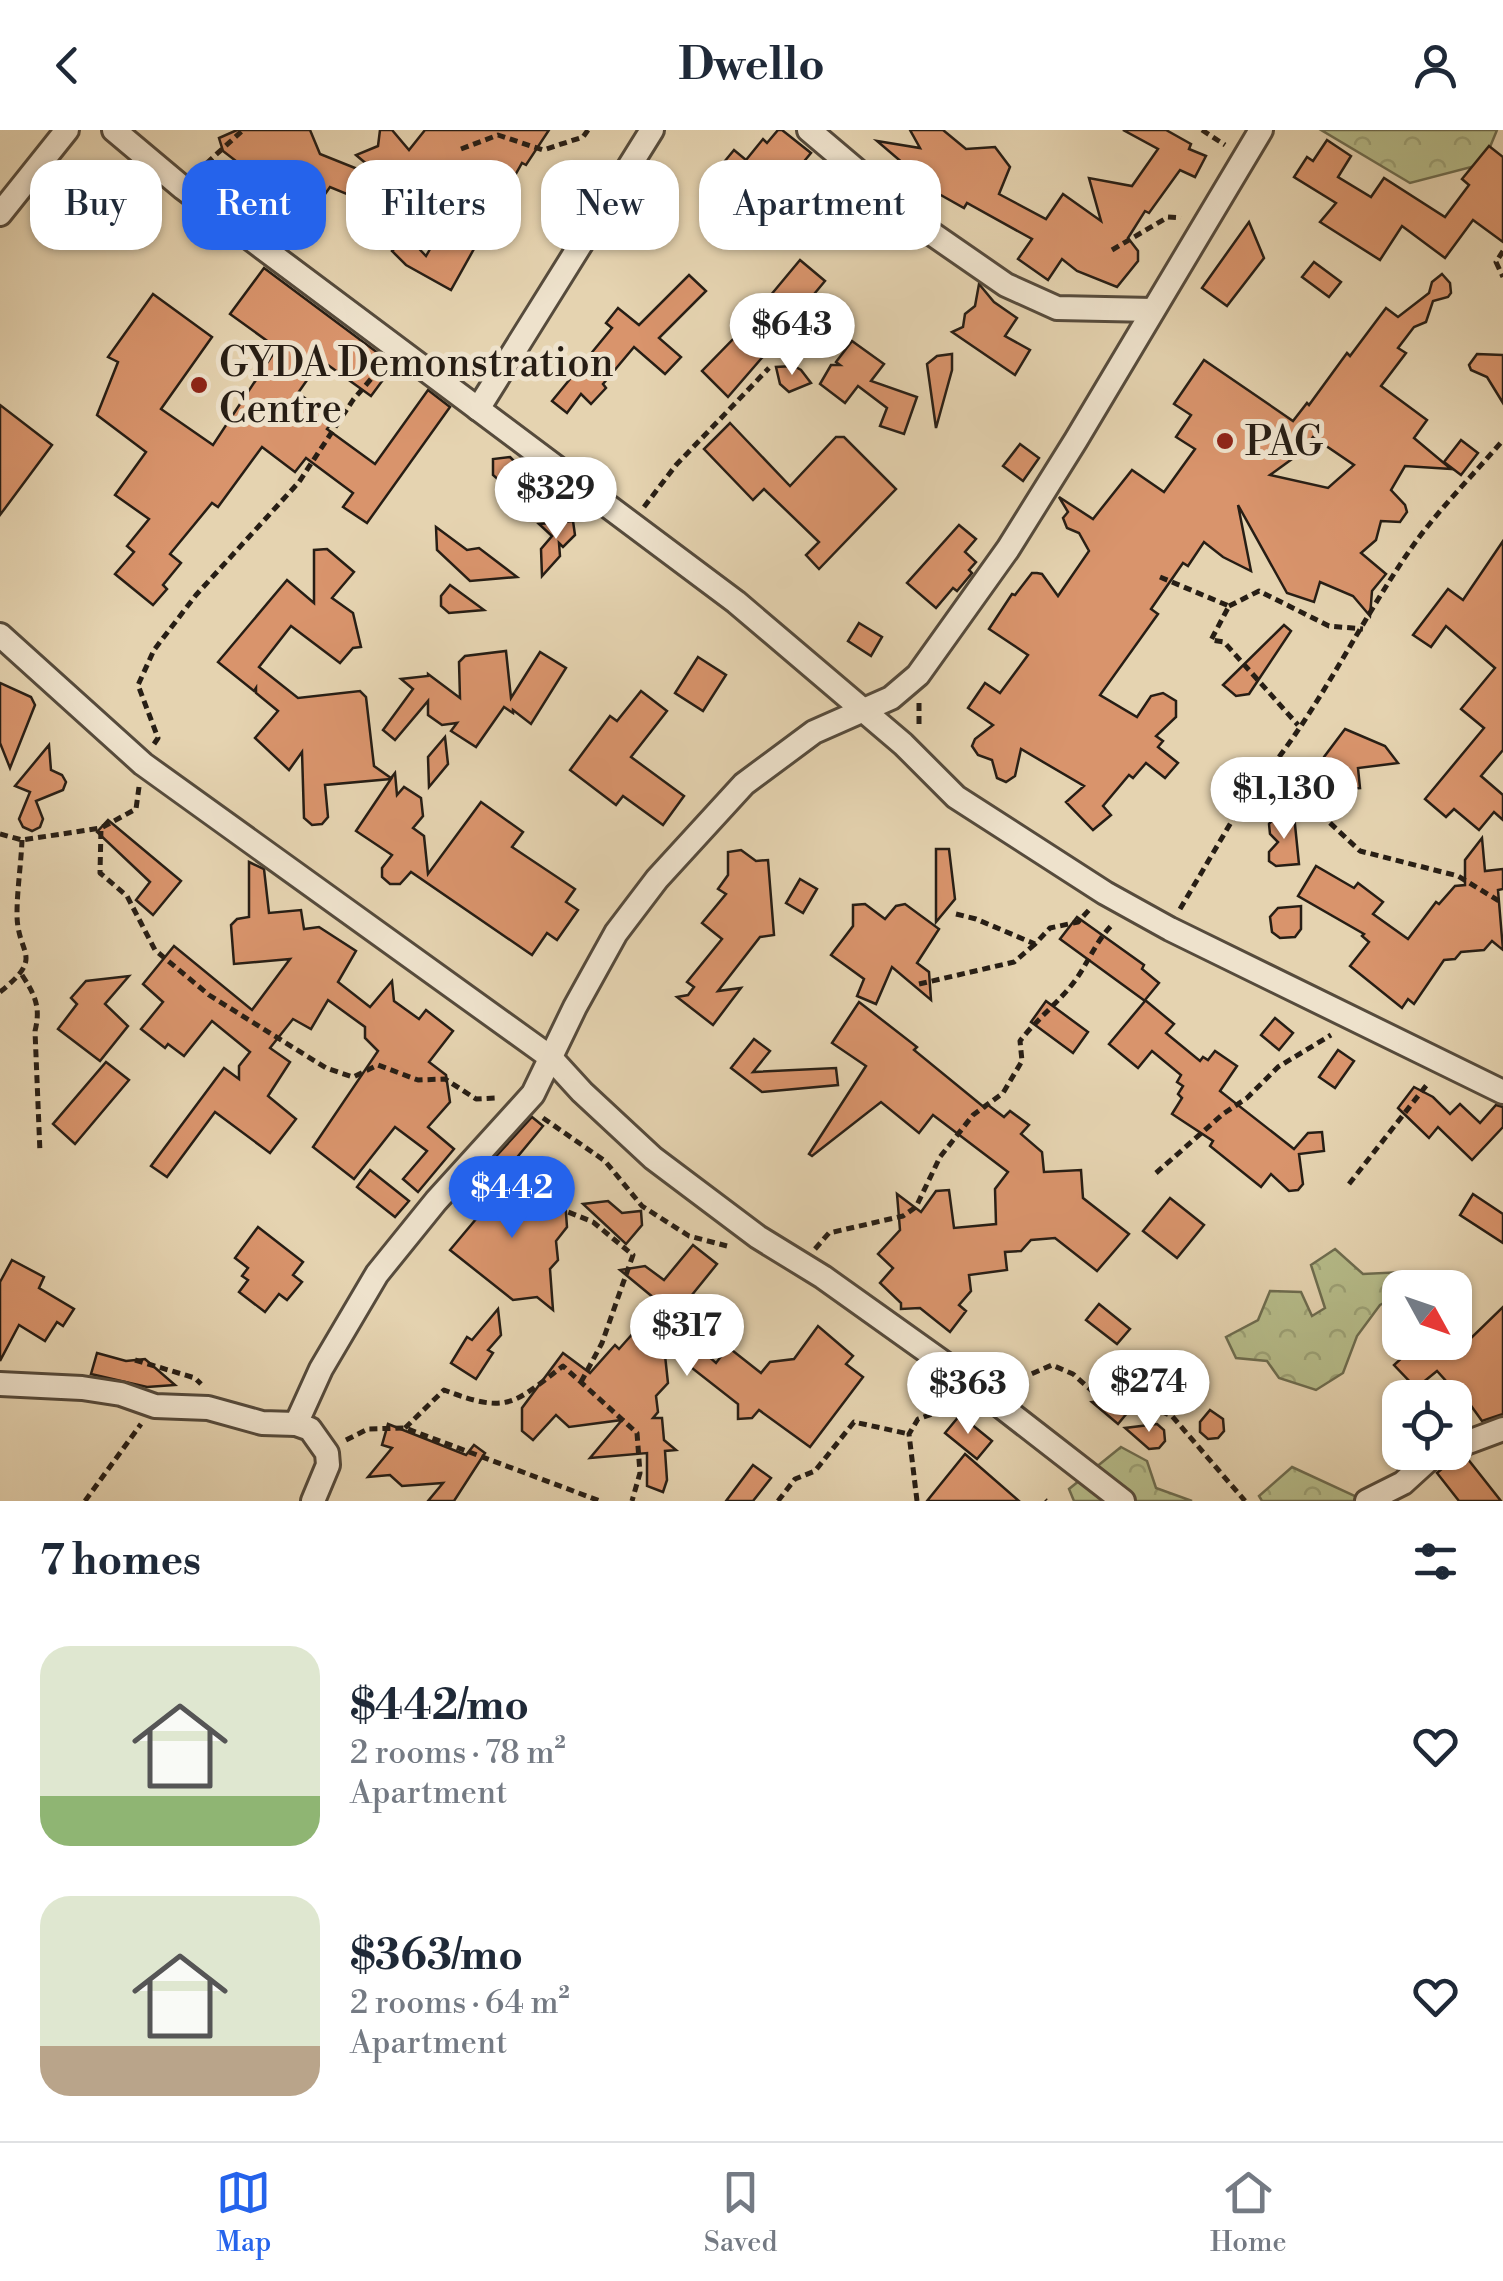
<!DOCTYPE html>
<html lang="en">
<head>
<meta charset="utf-8">
<style>
  :root { --surface:#fff; --page:#f6f6f7; --text:#1f2937; --muted:#747a83; --line:#e0e1e3; --accent:#2563eb }
  body { margin:0; font-family:"Libre Bodoni",serif; background:var(--page); color:var(--text); height:100vh; display:flex; flex-direction:column; font-size:38px; white-space:nowrap }
  * { box-sizing:border-box; margin:0 }
  p { font-size:32px; color:var(--muted) }
  .icon { flex:none; width:55px; height:55px; fill:none; stroke:currentColor; stroke-width:2; stroke-linecap:round; stroke-linejoin:round }
  .map { position:relative; height:1371px; overflow:hidden }
  .side { display:flex; flex-direction:column; background:var(--surface); flex:1 }
  .side>* { flex:none }
  .hud { position:absolute; left:30px; top:30px; width:1000px; height:90px; display:flex; gap:20px }
  .needle { width:65px; rotate:130deg }
  .controls { position:absolute; left:1382px; top:1140px; display:grid; gap:20px }
  .controls a { display:grid; place-items:center; width:90px; height:90px; border-radius:20px; background:var(--surface); box-shadow:0 2px 8px #0004; font-size:50px }
  .price { position:absolute; translate:-50% -85px; padding:0 22px; border-radius:35px; background:#fff; color:#222; font-size:32px; line-height:65px; filter:drop-shadow(0 2px 5px #0008) }
  .price::after { content:''; position:absolute; left:50%; top:60px; width:30px; height:22px; margin-left:-15px; background:inherit; clip-path:polygon(0 0,100% 0,50% 100%) }
  .price.selected { background:var(--accent); color:#fff }
  ul { padding:0; list-style:none }
  li { display:flex; align-items:center; gap:30px; height:250px; padding:0 40px }
  li span { display:grid; place-items:center; flex:none; width:280px; height:200px; border-radius:30px; color:#555 }
  li>.icon { margin-inline-start:auto }
  span .icon { width:120px; height:120px; fill:#fffc; stroke-width:1 }
  li b { font-size:42px }
  h2 { display:flex; justify-content:space-between; align-items:center; height:120px; padding:0 40px; font-size:42px }
  .tag { padding:0 35px; border-radius:30px; background:var(--surface); box-shadow:0 2px 8px #0004; font-size:35px; line-height:90px }
  .tag.selected { background:var(--accent); color:#fff }
  header { display:flex; justify-content:space-between; align-items:center; height:130px; padding:0 40px; background:var(--surface); font-size:45px; font-weight:700 }
  .tabs { display:flex; justify-content:space-around; align-items:center; height:140px; border-top:2px solid var(--line); background:var(--surface); font-size:28px; color:var(--muted) }
  .tabs a { display:grid; justify-items:center; gap:5px }
  .tabs .selected { color:var(--accent) }
  .map>svg:first-child { display:block }
</style>
</head>
<body>
<header><svg class="icon" aria-label="back" viewBox="0 0 24 24"><path d="M15 5l-7 7 7 7"/></svg>Dwello<svg class="icon" aria-label="person" viewBox="0 0 24 24"><circle cx="12" cy="8" r="4"/><path d="M4 21q1-7 8-7t8 7"/></svg></header>
<div class="map">
<svg width="1503" height="1371" viewBox="0 0 1503 1371">
  <defs>
    <pattern id="forest-crowns" width="20" height="18" patternUnits="userSpaceOnUse" patternTransform="scale(2.5)"><rect width="20" height="18" fill="#b6bc8a"/><path d="M2 6a3 3 0 1 1 6 0M12 15a3 3 0 1 1 6 0" fill="none" stroke="#9ca176"/></pattern>
  </defs>
  <rect width="100%" height="100%" fill="#e5d3b0"/>
  <filter id="stains"><feTurbulence type="fractalNoise" baseFrequency=".002" numOctaves="4"/><feColorMatrix values="0 0 0 0 .2 0 0 0 0 .09 0 0 0 0 .02 0 0 0 .5 -.17"/></filter>
  <radialGradient id="worn" r=".72"><stop offset=".6" stop-color="#630" stop-opacity="0"/><stop offset="1" stop-color="#630" stop-opacity=".3"/></radialGradient>
  <!-- forest -->
  <g fill="url(#forest-crowns)" stroke="#6e6d50" stroke-width="2.5">
    <path d="M1321 0H1497L1483 34 1410 53Z"/>
    <path d="M1335 1119 1363 1144 1404 1142 1409 1157 1400 1158V1165L1380 1175 1357 1206 1343 1243 1316 1260 1279 1248 1267 1231 1236 1228 1226 1207 1258 1190 1270 1161 1301 1162 1312 1186 1325 1178 1311 1135Z"/>
    <path d="M1121 1317 1147 1331 1156 1358 1192 1371H1074L1069 1359Z"/>
    <path d="M1292 1337 1355 1366 1364 1371H1262L1259 1366Z"/>
  </g>
  <!-- building -->
  <g fill="#d9946c" stroke="#271e15" stroke-width="2.5" fill-rule="evenodd">
    <path d="M237 0H310L320 24 370 44 361 64 354 67 330 57 316 77 280 50 262 58 258 48 223 21 219 8Z"/>
    <path d="M380 0H392L409 20 425 0H549L526 35 522 33 451 160 406 135 392 121 407 106 426 126 464 60 434 34 425 45 413 35 394 57 356 25 378 16Z"/>
    <path d="M778 0H782L811 23 791 47 798 52 782 71 775 66 764 79 757 73 748 83 720 61 727 53 715 43 734 20 746 30 763 9 767 13Z"/>
    <path d="M910 0H943L966 19 995 17 1010 37 999 64 1046 89 1063 64 1101 91 1089 48 1132 56 1158 19 1123 0H1166L1191 14 1189 19 1206 26 1195 47 1180 40 1149 83 1145 81 1128 108 1138 121V131L1117 157 1077 141 1062 129 1048 150 1018 129 1032 109 967 73 964 78 939 64 877 11 920 18Z"/>
    <path d="M1327 10 1351 26 1338 47 1371 67 1384 48 1445 87 1469 55 1462 49 1489 16 1503 27V112L1473 90 1445 128 1402 96 1380 130 1320 92 1336 73 1294 47 1307 27 1313 31Z"/>
    <path d="M1249 92 1264 128 1227 176 1202 158Z"/>
    <path d="M800 130 825 151 790 193 765 172Z"/>
    <path d="M1314 132 1341 152 1329 167 1302 147Z"/>
    <path d="M264 138 394 235 371 266 321 230 298 263 334 290 327 299 375 334 428 260 450 277 367 393 343 377 353 363 306 328 295 342 262 317 218 377 212 373 170 424 181 433 163 455 167 459 153 475 115 444 134 422 127 416 149 389 115 365 146 322 97 285 118 232 108 227 153 164 212 207 161 279 213 315 277 218 230 184Z"/>
    <path d="M1442 144 1450 153 1451 163 1448 167 1433 171 1426 192 1414 197 1398 218 1406 223 1381 256 1427 290 1414 308 1451 339 1405 336 1391 360 1405 375 1407 382 1400 392 1381 391 1376 410 1361 423 1386 444 1372 461 1370 486 1353 466 1320 452 1314 472 1287 463 1238 375 1251 441 1223 427 1204 412 1188 436 1183 433 1151 479 1158 484 1100 565 1137 587 1151 566 1163 563 1176 571V587L1156 606 1163 611 1158 617 1178 633 1165 648 1146 633 1133 648 1129 645 1103 676 1111 685 1093 700 1066 672 1084 656 1021 619 1015 646 1006 652 997 648 992 630 978 625 972 616 975 609 993 595 968 578 985 553 1000 563 1028 525 989 499 1012 464 1015 465 1032 443H1037L1042 444 1058 466 1089 421 1079 403 1067 398 1063 388 1068 382 1059 367 1093 389 1132 340 1164 362 1195 319 1176 307 1191 285 1174 274 1204 230 1293 291 1307 273 1309 275 1347 223 1350 226 1386 178 1398 187 1429 163 1432 152ZM1313 307 1354 335 1328 358 1270 345 1303 321Z"/>
    <path d="M689 145 706 161 659 208 681 227 665 244 634 217 603 254 606 258 591 274 581 264 567 283 552 271 612 198 606 193 618 178 639 195Z"/>
    <path d="M979 154 994 172 1017 188 1005 206 1030 220 1015 245 952 202 963 197 965 184 975 176Z"/>
    <path d="M743 199 767 222 728 267 702 241Z"/>
    <path d="M852 211 884 234 871 251 917 267 904 304 880 296 887 278 858 256 845 273 820 254 831 235H840L836 232Z"/>
    <path d="M952 224V240L936 298 927 234 937 226Z"/>
    <path d="M1477 224 1503 225V273L1487 247 1471 240 1469 235Z"/>
    <path d="M794 236 801 240 811 253 789 262 780 254 776 237Z"/>
    <path d="M0 275 52 315 0 385Z"/>
    <path d="M730 293 790 356 836 307H844L896 359 819 439 806 425 819 412 764 359 753 370 704 319Z"/>
    <path d="M1461 310 1478 323 1461 345 1444 332Z"/>
    <path d="M1020 314 1039 328 1023 351 1003 336Z"/>
    <path d="M510 327 516 333 518 350 501 352 493 345V329Z"/>
    <path d="M573 391 575 405 563 417 559 413 560 426 542 446 541 419 552 406 539 394Z"/>
    <path d="M959 395 976 409 965 422 976 432 969 440 972 443 957 461 953 458 936 478 907 453Z"/>
    <path d="M436 397 467 420 479 418 517 447 470 451 437 420Z"/>
    <path d="M1503 411V620L1481 646 1503 665V690L1494 682 1479 700 1454 679 1446 687 1425 669 1484 598 1461 579 1495 538 1446 496 1431 517 1413 505 1448 459 1463 470Z"/>
    <path d="M327 419 354 442 332 468 353 483 361 517 353 518 340 533 291 496 259 537 298 568 360 561 366 567 374 636 391 648 395 643 397 665 404 657 421 668 423 686 413 698 424 706 428 744 481 672 523 702 512 717 575 759 566 772 578 780 557 810 547 803 532 825 411 742 400 754H390L382 747V738L392 725 356 701 391 649 325 655 328 687 322 694 312 695 304 688 302 622 289 640 255 608 278 581 256 563V558L254 561 218 532 287 450 314 473V420Z"/>
    <path d="M450 455 484 480 449 483 441 476V466Z"/>
    <path d="M859 493 882 507 871 526 848 511Z"/>
    <path d="M1284 495 1291 501 1249 564 1236 566 1223 555Z"/>
    <path d="M506 521 511 568 540 522 566 538 531 594 513 580V583L504 577 476 617 451 601 457 593 442 595 428 585V571L395 610 383 600 413 559 401 549 428 546V544L460 568 459 532 465 526Z"/>
    <path d="M698 527 726 545 703 581 675 563Z"/>
    <path d="M0 553 31 567 35 575 10 638 0 613Z"/>
    <path d="M641 561 667 581 631 627 684 666 663 695 623 666 616 675 570 640 610 586 617 591Z"/>
    <path d="M1345 599 1385 616 1398 633 1358 638 1360 658 1346 659 1324 638V627Z"/>
    <path d="M445 607 448 634 429 657 428 627Z"/>
    <path d="M49 615 51 640 62 645 66 652 63 660 36 671 43 689 40 697 32 701 23 697 19 689 30 662 15 656Z"/>
    <path d="M1294 685 1299 734 1276 736 1269 731V722L1278 712 1270 704 1269 694 1275 687Z"/>
    <path d="M108 690 181 751 153 785 136 770 150 752 97 702Z"/>
    <path d="M1482 708 1485 741 1503 739V759L1498 760 1503 820 1492 811 1484 820 1461 822 1455 829 1444 830 1414 874 1408 869 1402 878 1350 836 1369 812 1362 806 1364 804 1298 766 1316 736 1354 758 1358 753 1383 772 1373 784 1408 809 1436 772 1439 774 1455 756 1465 755V730Z"/>
    <path d="M936 719H949L955 769 936 792Z"/>
    <path d="M741 720 756 731 768 730 774 805 760 807 718 861 741 858 713 895 677 867 688 865 694 857 687 852 722 809 702 793 726 764 718 759 728 745V722Z"/>
    <path d="M249 732 264 739 269 783 301 780 304 799 319 797 356 821 338 852 370 877 392 851 394 871 419 889 426 880 453 901 429 932 446 945 450 972 428 997 454 1019 418 1062 403 1049 427 1021 395 997 354 1049 313 1017 378 921 365 908V897L328 870 311 899 293 889 270 918 290 932 268 966 296 989 270 1023 215 982 167 1047 151 1036 224 938 239 949V936L250 922 212 891 184 926 168 914 165 918 141 899 163 872 143 854 174 816 252 880 290 829 234 834 231 795 237 789 249 787Z"/>
    <path d="M800 749 817 759 803 783 786 773Z"/>
    <path d="M865 774 885 789 896 776 905 774 939 799 917 833 929 842 931 870 892 837 876 874 857 866 864 849 831 825 853 796V775Z"/>
    <path d="M1301 776V799L1295 807 1280 808 1272 802 1270 787 1278 778Z"/>
    <path d="M1077 787 1144 835 1142 839 1159 853 1145 870 1174 894 1166 903 1200 931 1203 927 1208 930 1215 921 1237 936 1220 961 1294 1019 1308 1003 1322 1002 1324 1021 1299 1024 1303 1054 1298 1060 1289 1061 1271 1044 1261 1057 1210 1016 1213 1011 1172 984 1182 968 1178 964 1183 956 1177 952 1181 945 1152 921 1138 938 1109 914 1145 871 1060 809Z"/>
    <path d="M129 846 105 874 128 896 100 931 58 899 77 874 71 868 86 851Z"/>
    <path d="M1046 871 1088 902 1073 923 1031 892Z"/>
    <path d="M859 872 917 917 914 920 985 978 988 975 1004 987 1010 981 1029 995 1021 1004 1042 1022 1044 1042 1081 1040 1083 1068 1129 1104 1097 1141 1055 1108 1031 1110 1021 1121 1005 1122 1007 1140 969 1145 971 1161 959 1175 966 1181 950 1202 920 1178 901 1179V1173L880 1153 893 1138 878 1124 900 1100 897 1064 921 1082 936 1061 949 1060 954 1098 996 1094 995 1059 1008 1042 933 985 919 1003 881 972 812 1026 809 1024 866 936 832 913Z"/>
    <path d="M1275 888 1293 903 1279 920 1261 905Z"/>
    <path d="M754 909 770 921 753 942 836 938 838 955 762 962 731 938Z"/>
    <path d="M1338 920 1354 931 1335 958 1319 947Z"/>
    <path d="M106 932 129 950 75 1014 53 994Z"/>
    <path d="M1414 957 1433 967 1450 984 1460 974 1480 993 1496 975 1503 977V997L1472 1030 1438 997 1429 1008 1398 978Z"/>
    <path d="M532 987 543 996 514 1031 489 1034Z"/>
    <path d="M487 1037 516 1061 518 1075 532 1073 551 1087 565 1070 567 1097 556 1111 558 1130 550 1139 553 1180 537 1167 513 1170 450 1120 487 1076 467 1062Z"/>
    <path d="M370 1040 409 1071 395 1087 357 1057Z"/>
    <path d="M1473 1064 1503 1084V1113L1460 1085Z"/>
    <path d="M1170 1068 1204 1095 1177 1128 1143 1101Z"/>
    <path d="M608 1071 622 1083 641 1081 642 1095 626 1114 583 1074Z"/>
    <path d="M258 1097 303 1132 293 1145 302 1152 287 1170 279 1164 265 1182 239 1162 248 1150 242 1146 248 1138 235 1128Z"/>
    <path d="M693 1115 717 1134 670 1192 716 1233 728 1217 761 1243 770 1232 794 1229 818 1196 853 1226 846 1234 863 1247 810 1317 759 1280 752 1288 738 1289V1274L664 1216 668 1253 656 1266 658 1282 653 1288H662L664 1310 676 1320 665 1321 667 1350 663 1362 647 1356V1323L590 1328 622 1290 569 1297 556 1285 533 1310 522 1301V1278L563 1223 590 1243 615 1215 619 1219 660 1173 620 1140 645 1136 664 1150Z"/>
    <path d="M12 1130 44 1147 39 1158 74 1179 63 1196 57 1192 45 1211 19 1195 0 1231V1152Z"/>
    <path d="M1099 1174 1130 1199 1117 1214 1086 1190Z"/>
    <path d="M1503 1177V1284L1482 1291 1459 1259 1456 1262 1437 1241 1416 1258 1394 1235 1419 1212H1467Z"/>
    <path d="M498 1179 501 1205 488 1220 493 1223 476 1249 451 1233 467 1207 472 1210Z"/>
    <path d="M97 1223 126 1231 145 1229 175 1255 147 1257 91 1244Z"/>
    <path d="M1183 1223 1190 1229 1192 1246 1175 1248 1162 1237 1172 1225Z"/>
    <path d="M1144 1237 1157 1247 1118 1294 1092 1272 1128 1267 1127 1245 1133 1238Z"/>
    <path d="M1210 1280 1223 1289 1224 1301 1218 1308 1208 1309 1200 1302V1292Z"/>
    <path d="M960 1285 992 1311 977 1329 945 1303Z"/>
    <path d="M388 1294 466 1325 474 1315 485 1323 454 1371H428L443 1353 402 1356 390 1345 368 1347 392 1318 382 1315Z"/>
    <path d="M1157 1294 1164 1300 1165 1311 1159 1318 1149 1319 1125 1298Z"/>
    <path d="M965 1324 1019 1371H927Z"/>
    <path d="M1467 1328 1501 1371H1459L1437 1343 1451 1331Z"/>
    <path d="M753 1335 771 1348 753 1371H726Z"/>
  </g>
  <g fill="none" stroke-linecap="round" stroke-linejoin="round">
    <defs>
      <g id="minor">
        <path d="M114 0 183 58 736 472 903 614 956 667 1105 763 1170 799 1503 962"/>
        <path d="M809 0 928 101 1006 155 1057 178 1153 180"/>
        <path d="M0 84 67 0"/>
        <path d="M478 279 652 0"/>
        <path d="M0 505 143 634 550 927 582 962 653 1028 758 1107 823 1147 966 1249 1123 1371"/>
        <path d="M0 1254 82 1258 121 1264 155 1276 208 1278 262 1293 296 1294 310 1299 327 1323 328 1335 313 1371"/>
        <path d="M296 1294 321 1239 377 1144 436 1071 533 964 575 877 616 803 657 749 744 654 814 602 891 568 918 545 1008 419 1076 310 1261 0"/>
        <path d="M1455 1317 1503 1299"/>
        <path d="M1367 1371 1403 1353 1437 1322"/>
      </g>
    </defs>
    <!-- minor casing -->
    <use href="#minor" stroke="#564b3c" stroke-width="28"/>
    <!-- path -->
    <g stroke="#271e15" stroke-width="5" stroke-dasharray="8 5" stroke-linecap="butt">
      <path d="M1202 0 1225 15"/>
      <path d="M461 19 498 5 543 20 583 7 588 0"/>
      <path d="M197 42 243 0"/>
      <path d="M1112 120 1168 87 1181 88"/>
      <path d="M1503 121 1496 132 1503 147"/>
      <path d="M644 377 676 335 769 238"/>
      <path d="M1160 447 1229 476 1211 510 1224 512 1298 595"/>
      <path d="M1229 476 1259 461 1329 496 1363 499"/>
      <path d="M919 573V597"/>
      <path d="M154 614 158 608 138 555 154 520 196 465 299 352 353 270 383 235"/>
      <path d="M139 657 136 679 101 698 100 743 127 766 155 820 209 865 326 938 353 947 378 935 418 950 445 949 476 969 496 968"/>
      <path d="M1246 667C1315 592 1358 492 1417 410 1443 375 1475 343 1503 310"/>
      <path d="M0 704 22 710 101 698"/>
      <path d="M1180 779 1246 667 1277 669 1314 678 1360 721 1458 746 1499 771"/>
      <path d="M956 784 976 789 1035 814 1050 798 1078 792 1089 780"/>
      <path d="M22 845C35 865 41 877 35 901L40 1023"/>
      <path d="M919 854 1014 832 1035 814"/>
      <path d="M0 862C46 825 17 826 17 784 17 760 21 735 22 710"/>
      <path d="M543 988 605 1031 642 1076 689 1106 727 1116"/>
      <path d="M1156 1043 1223 984 1247 968 1278 937 1331 905"/>
      <path d="M484 1048 593 1092 633 1125 602 1213 581 1252"/>
      <path d="M1349 1054 1429 952"/>
      <path d="M815 1119 829 1103 903 1086 916 1077 940 1027 973 985 1003 963 1022 931 1020 911C1036 890 1058 873 1074 852 1089 832 1096 810 1114 793"/>
      <path d="M135 1230 195 1248 201 1254"/>
      <path d="M1008 1254 1052 1235 1073 1244 1092 1261 1116 1262 1172 1286 1245 1371"/>
      <path d="M405 1298 444 1260C507 1284 512 1275 563 1236L637 1303 640 1343 632 1371"/>
      <path d="M346 1310 368 1299 405 1298 600 1371"/>
      <path d="M1045 1370 1046 1371"/>
      <path d="M85 1371 141 1294"/>
      <path d="M778 1371 795 1349 815 1341 854 1292 909 1304"/>
      <path d="M917 1371 909 1304 918 1289 935 1283V1271L949 1263"/>
    </g>
    <!-- minor -->
    <use href="#minor" stroke="#eee2cc" stroke-width="22"/>
  </g>
  <!-- markers -->
  <g fill="#8f2418" stroke="#eee2cc" stroke-width="4">
    <circle cx="199" cy="255" r="10"/>
    <circle cx="1225" cy="311" r="10"/>
  </g>
  <g text-anchor="middle" stroke-width="10" stroke-linejoin="round" paint-order="stroke">
    <!-- poi labels -->
    <g font-size="40" fill="#271e15" stroke="#eee2cc" text-anchor="start">
      <text x="219" y="246">GYDA Demonstration<tspan x="219" dy="46">Centre</tspan></text>
      <text x="1245" y="325">PAG</text>
    </g>
  </g>
  <rect width="100%" height="100%" filter="url(#stains)"/>
  <rect width="100%" height="100%" fill="url(#worn)"/>
</svg>
<div class="controls">
<a><svg class="needle" viewBox="-14 -14 28 28"><path d="M0-13l5 13h-10z" fill="#e53935"/><path d="M0 13l5-13h-10z" fill="#747a83"/></svg></a>
<a><svg class="icon" aria-label="locate" viewBox="0 0 24 24"><circle cx="12" cy="12" r="6"/><path d="M12 2v4M12 18v4M2 12h4M18 12h4"/></svg></a>
</div>
<b class="price" style="left:792px;top:248px">$643</b>
<b class="price" style="left:556px;top:412px">$329</b>
<b class="price" style="left:1284px;top:712px">$1,130</b>
<b class="price selected" style="left:512px;top:1111px">$442</b>
<b class="price" style="left:687px;top:1249px">$317</b>
<b class="price" style="left:1149px;top:1305px">$274</b>
<b class="price" style="left:968px;top:1307px">$363</b>
<div class="hud">
<a class="tag">Buy</a>
<a class="tag selected">Rent</a>
<a class="tag">Filters</a>
<a class="tag">New</a>
<a class="tag">Apartment</a>
</div>
</div>
<section class="side">
<h2>7 homes<svg class="icon" aria-label="filters" viewBox="0 0 24 24"><path d="M4 7h16M4 17h16"/><circle cx="9" cy="7" r="2"/><circle cx="15" cy="17" r="2"/></svg></h2>
<ul>
<li><span style="background:linear-gradient(#dfe7d0 75%,#8fb573 0)"><svg class="icon" aria-label="home" viewBox="0 0 24 24"><path d="M3 11l9-7 9 7M6 9v11h12V9"/></svg></span><div><b>$442/mo</b><p>2 rooms · 78 m²</p><p>Apartment</p></div><svg class="icon" aria-label="heart" viewBox="0 0 24 24"><path d="M12 20l-8-8c-3-5 5-10 8-4 3-6 11-1 8 4z"/></svg></li>
<li><span style="background:linear-gradient(#dfe7d0 75%,#b9a48a 0)"><svg class="icon" aria-label="home" viewBox="0 0 24 24"><path d="M3 11l9-7 9 7M6 9v11h12V9"/></svg></span><div><b>$363/mo</b><p>2 rooms · 64 m²</p><p>Apartment</p></div><svg class="icon" aria-label="heart" viewBox="0 0 24 24"><path d="M12 20l-8-8c-3-5 5-10 8-4 3-6 11-1 8 4z"/></svg></li>
</ul>
</section>
<nav class="tabs">
<a class="selected"><svg class="icon" aria-label="map" viewBox="0 0 24 24"><path d="M3 6l6-2 6 2 6-2v14l-6 2-6-2-6 2zM9 4v14M15 6v14"/></svg>Map</a>
<a><svg class="icon" aria-label="saved" viewBox="0 0 24 24"><path d="M7 4h10v16l-5-4-5 4z"/></svg>Saved</a>
<a><svg class="icon" aria-label="home" viewBox="0 0 24 24"><path d="M3 11l9-7 9 7M6 9v11h12V9"/></svg>Home</a>
</nav>
</body>
</html>
